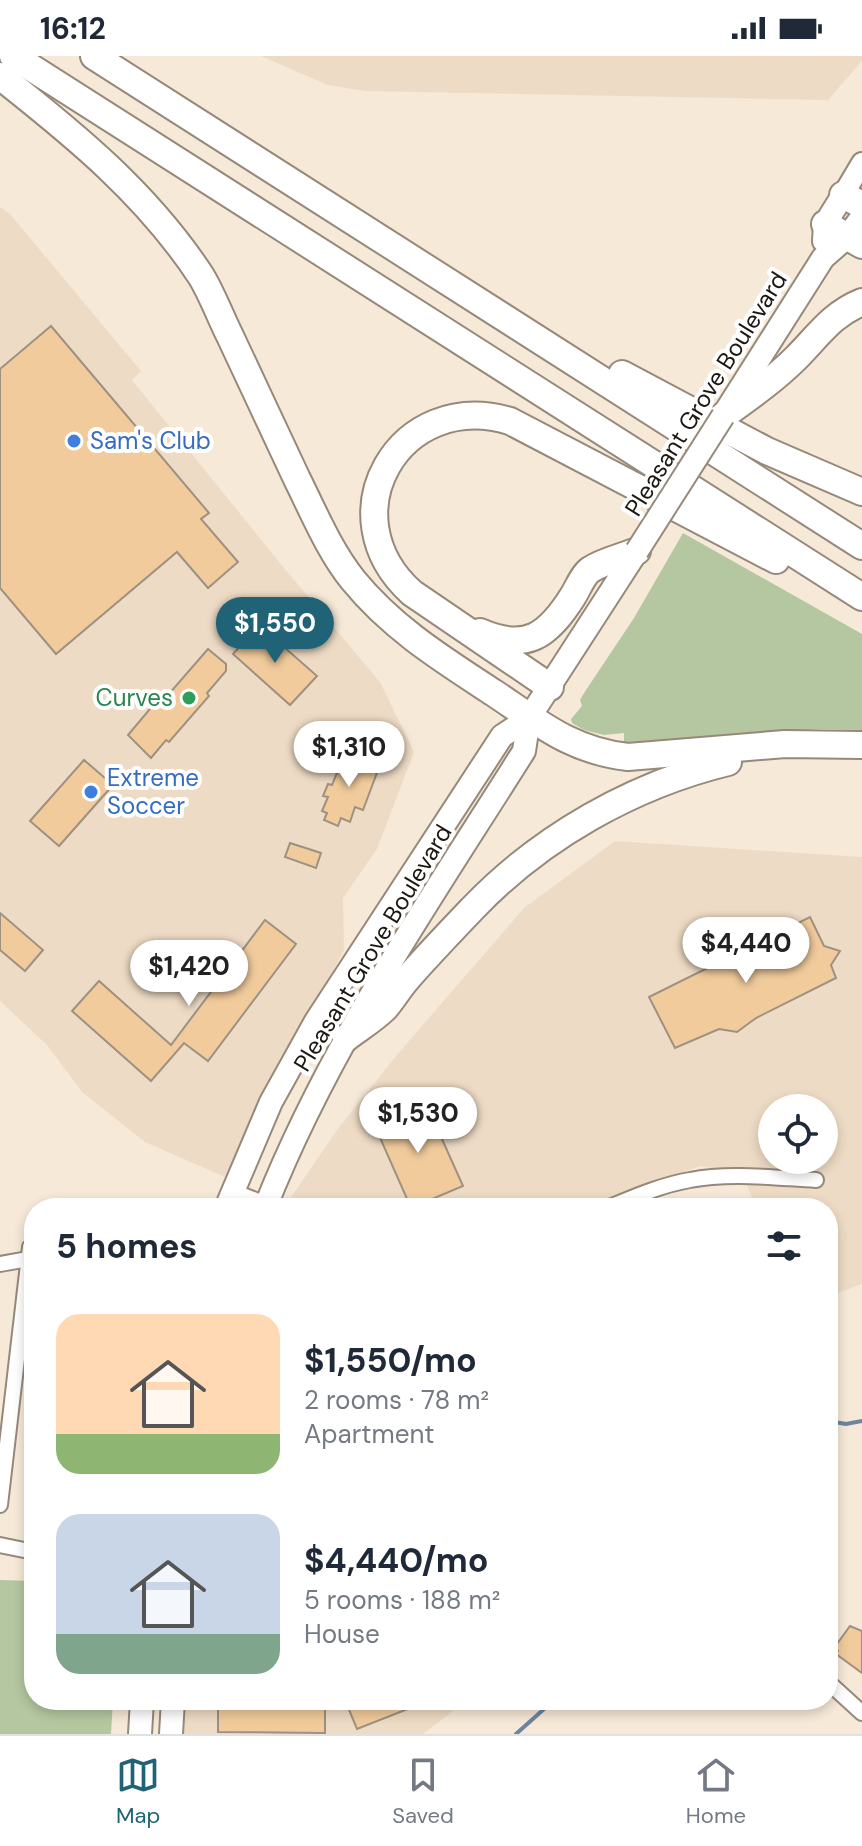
<!DOCTYPE html>
<html lang="en">
<head>
<meta charset="utf-8">
<style>
  :root { --surface:#fff; --page:#f2f2f3; --text:#1f2937; --muted:#747a83; --line:#e0e1e3; --accent:#206376 }
  body { margin:0; font-family:"DM Sans",sans-serif; background:var(--page); color:var(--text); height:100vh; display:flex; flex-direction:column; font-size:30px; white-space:nowrap }
  * { box-sizing:border-box; margin:0 }
  p { font-size:26px; color:var(--muted) }
  .icon { flex:none; width:44px; height:44px; fill:none; stroke:currentColor; stroke-width:2; stroke-linecap:round; stroke-linejoin:round }
  .map { position:relative; flex:1; overflow:hidden }
  .details { position:absolute; left:24px; top:1142px; width:814px; height:512px; display:flex; flex-direction:column; background:var(--surface); border-radius:32px; box-shadow:0 4px 12px #0003 }
  .details>* { flex:none }
  .fabs { position:absolute; left:758px; top:1038px; display:grid; gap:16px }
  .fabs a { display:grid; place-items:center; width:80px; height:80px; border-radius:50%; background:var(--surface); box-shadow:0 4px 12px #0003; font-size:40px }
  .price { position:absolute; translate:-50% -68px; padding:0 18px; border-radius:28px; background:#fff; color:#222; font-size:26px; line-height:52px; filter:drop-shadow(0 2px 4px #0008) }
  .price::after { content:''; position:absolute; left:50%; top:48px; width:24px; height:18px; margin-left:-12px; background:inherit; clip-path:polygon(0 0,100% 0,50% 100%) }
  .price.current { background:var(--accent); color:#fff }
  ul { padding:0; list-style:none }
  li { display:flex; align-items:center; gap:24px; height:200px; padding:0 32px }
  li span { display:grid; place-items:center; flex:none; width:224px; height:160px; border-radius:24px; color:#555 }
  li>.icon { margin-inline-start:auto }
  span .icon { width:96px; height:96px; fill:#fffc; stroke-width:1 }
  li b { font-size:34px }
  h2 { display:flex; justify-content:space-between; align-items:center; height:96px; padding:0 32px; font-size:34px }
  .status { display:flex; justify-content:space-between; align-items:center; height:56px; padding:0 40px; background:var(--surface); direction:ltr }
  .status svg { height:22px; fill:currentColor }
  .menu { display:flex; justify-content:space-around; align-items:center; height:112px; border-top:2px solid var(--line); background:var(--surface); font-size:22px; color:var(--muted) }
  .menu a { display:grid; justify-items:center; gap:4px }
  .menu .current { color:var(--accent) }
  .map>svg:first-child { display:block }
</style>
</head>
<body>
<div class="status"><b>16:12</b><svg viewBox="0 0 49 12"><path d="M0 12V9h3v3zM5 12V6h3v6zM10 12V3h3v9zM15 12V0h3v12zM26 1h20v11H26zM47 4h2v5h-2z"/></svg></div>
<div class="map">
<svg width="862" height="1678" viewBox="0 0 862 1678">
  <rect width="100%" height="100%" fill="#f6e9d8"/>
  <!-- built -->
  <g fill="#eedbc5" fill-rule="evenodd">
    <path d="M261 0H862V5L828 44 364 35 328 29Z"/>
    <path d="M0 151 10 158 141 315 132 324 284 512 380 626 414 696 377 793 343 842 344 894 225 1121 145 1086 82 1036 47 989 0 945Z"/>
    <path d="M615 785 862 801V1228L828 1241V1152H756L742 1117 700 1110 587 1152H313L290 1143 337 1074 396 1000 524 852ZM772 1052H824V1104H772Z"/>
    <path d="M182 1644H463L448 1659 423 1678H181Z"/>
  </g>
  <!-- green -->
  <g fill="#b5c7a0">
    <path d="M683 477 862 578V674L820 673 619 689 624 685V677L604 679 584 674 572 667 571 663 582 650 580 644 586 634 634 562Z"/>
    <path d="M0 1524 34 1525V1644H113L111 1678H0Z"/>
  </g>
  <g fill="none" stroke-linecap="round" stroke-linejoin="round">
    <!-- stream -->
    <g stroke="#6c85a1" stroke-width="4">
      <path d="M828 1365 846 1368 862 1365"/>
      <path d="M516 1678 544 1653 549 1644"/>
    </g>
  </g>
  <!-- building -->
  <g fill="#f1cb9c" stroke="#9e9182" stroke-width="2">
    <path d="M51 270 209 457 201 463 238 506 208 532 177 496 56 598 0 532V313Z"/>
    <path d="M259 569 317 620 290 649 233 598Z"/>
    <path d="M208 593 226 608V615L207 637 209 640 169 686 166 684 151 702 128 679 165 635 169 638Z"/>
    <path d="M356 698 371 704 369 710 378 714 363 754 355 751 350 766 341 762 338 770 324 764 327 757 322 755 328 741 323 740 328 728 332 729 343 702 349 704 351 700 355 702Z"/>
    <path d="M84 704 113 729 59 790 30 765Z"/>
    <path d="M290 787 321 797 316 812 285 801Z"/>
    <path d="M0 857 43 894 25 915 0 894Z"/>
    <path d="M810 861 824 890 840 895 831 909 836 922 756 962 737 976 719 973 675 992 649 941Z"/>
    <path d="M265 864 296 888 208 1005 184 987 151 1025 72 955 99 925 171 989Z"/>
    <path d="M425 1045 463 1130 411 1152 374 1068Z"/>
    <path d="M850 1570 862 1575V1617L836 1598 838 1595 834 1592Z"/>
    <path d="M218 1644H325V1677L218 1676Z"/>
    <path d="M345 1644H428V1645L357 1673Z"/>
  </g>
  <g fill="none" stroke-linecap="round" stroke-linejoin="round">
    <defs>
      <g id="minor">
        <path d="M233 1135 273 1151"/>
        <path d="M607 1152C634 1141 661 1129 690 1124 730 1116 776 1122 816 1124"/>
        <path d="M0 1208 28 1203"/>
        <path d="M0 1449 30 1191"/>
        <path d="M0 1489 34 1496"/>
        <path d="M828 1626 862 1657"/>
      </g>
      <path id="secondary" d="M843 139 862 107"/>
      <g id="primary">
        <path d="M824 185 825 168 843 139"/>
        <path d="M726 355 823 202 848 180 862 161"/>
        <path d="M226 1152 271 1046 316 965 502 680 529 662 637 495"/>
        <path d="M265 1152C329 989 431 843 524 695L529 662"/>
        <path d="M140 1678 142 1644"/>
        <path d="M171 1678 173 1644"/>
      </g>
      <g id="motorway">
        <path d="M13 0 862 541"/>
        <path d="M94 0 862 490"/>
        <path d="M0 20C76 80 147 138 201 220 212 238 220 260 230 280 252 328 275 375 297 423 314 457 329 494 353 524 392 572 442 603 494 637 539 667 572 695 628 701L785 688 862 689"/>
        <path d="M843 139 862 149"/>
        <path d="M825 168 862 189"/>
        <path d="M622 318 767 395 862 436"/>
        <path d="M723 360C748 342 774 324 796 302 818 280 832 258 862 246"/>
        <path d="M480 576C526 596 548 580 573 540 578 532 583 519 590 514 603 505 623 501 637 495"/>
        <path d="M550 631 412 537C326 460 399 332 510 365L776 504"/>
        <path d="M346 982C359 972 374 963 385 952 393 943 399 932 407 923 428 899 451 875 473 852 541 781 633 729 728 706"/>
      </g>
    </defs>
    <!-- minor casing -->
    <use href="#minor" stroke="#96897a" stroke-width="18"/>
    <!-- secondary casing -->
    <use href="#secondary" stroke="#96897a" stroke-width="24"/>
    <!-- primary casing -->
    <use href="#primary" stroke="#96897a" stroke-width="26"/>
    <!-- motorway casing -->
    <use href="#motorway" stroke="#96897a" stroke-width="30"/>
    <!-- minor -->
    <use href="#minor" stroke="#fff" stroke-width="14"/>
    <!-- secondary -->
    <use href="#secondary" stroke="#fff" stroke-width="20"/>
    <!-- primary -->
    <use href="#primary" stroke="#fff" stroke-width="22"/>
    <!-- motorway -->
    <use href="#motorway" stroke="#fff" stroke-width="26"/>
    <defs>
      <path id="primary-bridge" d="M637 495 723 360"/>
    </defs>
    <!-- primary-bridge casing -->
    <use href="#primary-bridge" stroke="#96897a" stroke-width="26" stroke-linecap="butt"/>
    <!-- primary-bridge -->
    <use href="#primary-bridge" stroke="#fff" stroke-width="22"/>
  </g>
  <!-- markers -->
  <g fill="#3f7fe0" stroke="#fff" stroke-width="3">
    <circle cx="74" cy="385" r="8"/>
    <circle cx="91" cy="736" r="8"/>
  </g>
  <circle fill="#2e9e5b" stroke="#fff" stroke-width="3" cx="189" cy="642" r="8"/>
  <g text-anchor="middle" stroke-width="8" stroke-linejoin="round" paint-order="stroke">
    <!-- street labels -->
    <g font-size="24" fill="#1c1711" stroke="#fff">
      <text transform="translate(706 338) rotate(-58)" y="8">Pleasant Grove Boulevard</text>
      <text transform="translate(373 892) rotate(-59)" y="8">Pleasant Grove Boulevard</text>
    </g>
    <!-- shop labels -->
    <g font-size="24" fill="#366cbe" stroke="#fff" text-anchor="start">
      <text x="90" y="393">Sam's Club</text>
      <text x="107" y="730">Extreme<tspan x="107" dy="28">Soccer</tspan></text>
    </g>
    <!-- leisure labels -->
    <g font-size="24" fill="#27864d" stroke="#fff" text-anchor="end">
      <text x="173" y="650">Curves</text>
    </g>
  </g>
</svg>
<div class="fabs">
<a><svg class="icon" aria-label="locate" viewBox="0 0 24 24"><circle cx="12" cy="12" r="6"/><path d="M12 2v4M12 18v4M2 12h4M18 12h4"/></svg></a>
</div>
<b class="price current" style="left:275px;top:609px">$1,550</b>
<b class="price" style="left:349px;top:733px">$1,310</b>
<b class="price" style="left:746px;top:929px">$4,440</b>
<b class="price" style="left:189px;top:952px">$1,420</b>
<b class="price" style="left:418px;top:1099px">$1,530</b>
<section class="details">
<h2>5 homes<svg class="icon" aria-label="filters" viewBox="0 0 24 24"><path d="M4 7h16M4 17h16"/><circle cx="9" cy="7" r="2"/><circle cx="15" cy="17" r="2"/></svg></h2>
<ul>
<li><span style="background:linear-gradient(#ffd9b3 75%,#8fb573 0)"><svg class="icon" aria-label="home" viewBox="0 0 24 24"><path d="M3 11l9-7 9 7M6 9v11h12V9"/></svg></span><div><b>$1,550/mo</b><p>2 rooms · 78 m²</p><p>Apartment</p></div></li>
<li><span style="background:linear-gradient(#c9d6e8 75%,#7fa58c 0)"><svg class="icon" aria-label="home" viewBox="0 0 24 24"><path d="M3 11l9-7 9 7M6 9v11h12V9"/></svg></span><div><b>$4,440/mo</b><p>5 rooms · 188 m²</p><p>House</p></div></li>
</ul>
</section>
</div>
<nav class="menu">
<a class="current"><svg class="icon" aria-label="map" viewBox="0 0 24 24"><path d="M3 6l6-2 6 2 6-2v14l-6 2-6-2-6 2zM9 4v14M15 6v14"/></svg>Map</a>
<a><svg class="icon" aria-label="saved" viewBox="0 0 24 24"><path d="M7 4h10v16l-5-4-5 4z"/></svg>Saved</a>
<a><svg class="icon" aria-label="home" viewBox="0 0 24 24"><path d="M3 11l9-7 9 7M6 9v11h12V9"/></svg>Home</a>
</nav>
</body>
</html>
